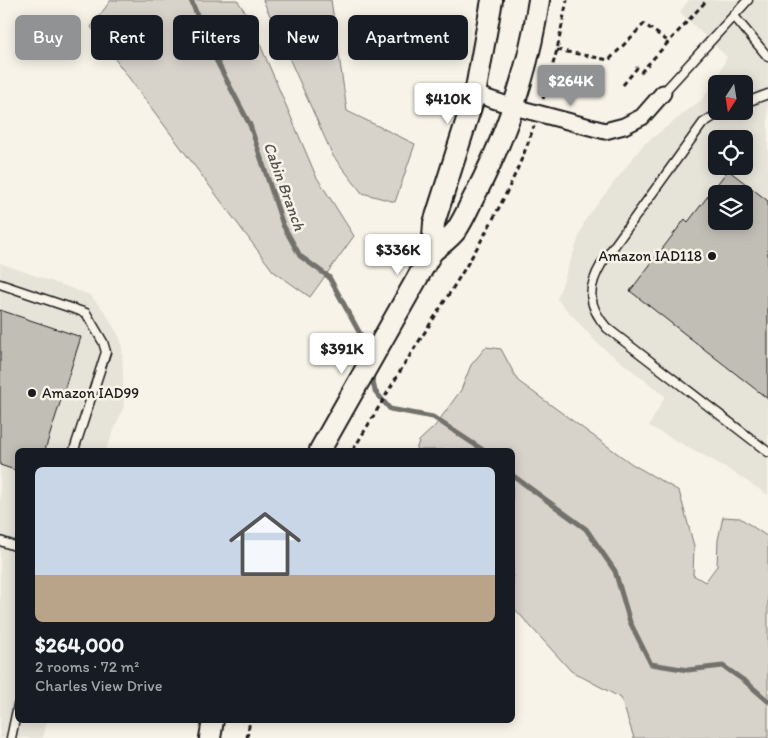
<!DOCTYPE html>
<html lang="en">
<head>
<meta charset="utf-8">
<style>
  :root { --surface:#171b24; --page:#242831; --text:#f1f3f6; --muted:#9ea1a6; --line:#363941; --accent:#919294 }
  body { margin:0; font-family:Itim,sans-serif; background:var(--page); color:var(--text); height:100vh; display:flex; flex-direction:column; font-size:19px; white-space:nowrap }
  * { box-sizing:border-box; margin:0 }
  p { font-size:16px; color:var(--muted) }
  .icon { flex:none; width:28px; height:28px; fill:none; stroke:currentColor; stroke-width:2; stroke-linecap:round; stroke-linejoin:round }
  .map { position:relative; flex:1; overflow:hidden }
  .drawer { position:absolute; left:15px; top:448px; width:500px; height:275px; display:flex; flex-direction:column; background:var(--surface); border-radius:8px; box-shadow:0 2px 12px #0003 }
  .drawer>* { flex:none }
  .top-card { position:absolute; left:15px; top:15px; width:500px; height:45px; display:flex; gap:10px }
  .needle { width:32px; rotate:192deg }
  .tools { position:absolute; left:708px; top:75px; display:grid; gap:10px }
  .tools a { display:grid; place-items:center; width:45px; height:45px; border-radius:8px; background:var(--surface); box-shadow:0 2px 12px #0003; font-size:25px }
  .price { position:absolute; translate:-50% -42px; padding:0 11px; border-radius:5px; background:#fff; color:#222; font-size:16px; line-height:32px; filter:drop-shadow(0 1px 2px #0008) }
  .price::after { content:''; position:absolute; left:50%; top:30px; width:15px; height:11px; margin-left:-8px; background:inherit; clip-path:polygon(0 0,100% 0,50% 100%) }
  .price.selected { background:var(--accent); color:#fff }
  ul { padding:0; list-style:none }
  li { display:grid; align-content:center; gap:10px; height:265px; padding:0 20px }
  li+li { border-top:1px solid var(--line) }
  li span { display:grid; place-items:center; height:155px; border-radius:8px; color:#555 }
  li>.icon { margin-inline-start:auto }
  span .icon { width:90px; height:90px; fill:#fffc; stroke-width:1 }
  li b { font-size:21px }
  .chip { padding:0 18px; border-radius:8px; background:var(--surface); box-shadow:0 2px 12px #0003; font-size:18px; line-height:45px }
  .chip.selected { background:var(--accent); color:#fff }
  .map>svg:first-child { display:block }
</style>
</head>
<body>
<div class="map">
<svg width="768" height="738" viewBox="0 0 768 738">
  <rect width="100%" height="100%" fill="#f7f3e8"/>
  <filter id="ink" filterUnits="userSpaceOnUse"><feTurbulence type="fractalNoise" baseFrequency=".02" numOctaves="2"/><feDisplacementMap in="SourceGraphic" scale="10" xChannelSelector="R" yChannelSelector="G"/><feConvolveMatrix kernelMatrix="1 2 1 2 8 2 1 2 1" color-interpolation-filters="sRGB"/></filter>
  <g filter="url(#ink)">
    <!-- built -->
    <g fill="#e6e3d9" fill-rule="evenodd">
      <path d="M689 0H768V495L725 467 649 426 665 396 598 344 557 299 585 220 643 145 700 101 715 83 727 57 680 12ZM716 84H744V111H716ZM716 139H744V166H716ZM716 194H744V221H716Z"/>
      <path d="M0 263 90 295 105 312 120 338 122 346 124 406 106 450H18V720H47L43 738H0Z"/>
    </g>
    <!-- green -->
    <g fill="#d7d3cb" stroke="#7a7874">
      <path d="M111 0H237L248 16 316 176 354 236 310 297 273 271 91 27Z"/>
      <path d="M263 0H331L347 111 415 144 395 202 362 193 333 156Z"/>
      <path d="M486 347 501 349 518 381 632 464 679 491 694 546 693 575 705 582 717 566 718 540 723 517 740 518 768 537V738H634L621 698 571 671 513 607 512 450H416L419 441 435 426 461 390 471 365Z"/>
    </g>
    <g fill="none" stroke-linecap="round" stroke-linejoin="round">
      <!-- stream -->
      <g stroke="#72716c" stroke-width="5">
        <path d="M191 0 212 52 250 125 283 225 300 256 329 277 364 341 367 355"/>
        <path d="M371 373 375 391 390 409 433 417 483 450"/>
        <path d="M512 475 586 529 615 571 630 622 651 664 688 670 723 666 746 682 768 701"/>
      </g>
    </g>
    <!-- building -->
    <g fill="#c0beb5" stroke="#1c1c1c" fill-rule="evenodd">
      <path d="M728 170 768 201V399L630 291 685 219 688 222ZM716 194H744V221H716Z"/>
      <path d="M0 310 81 337 45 450H18V471L0 465Z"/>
    </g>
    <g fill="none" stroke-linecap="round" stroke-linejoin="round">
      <defs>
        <g id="lane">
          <path d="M734 16 768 57"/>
          <path d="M663 93 748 0"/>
          <path d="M744 103 768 94"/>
          <path d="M722 111 703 123 602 263C587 288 587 305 607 328L768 452"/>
          <path d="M0 284 86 313 103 342 106 352 74 450"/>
          <path d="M0 541 18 547"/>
          <path d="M11 738 18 705"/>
        </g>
        <path id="street" d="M475 94 514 107 605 131 624 126 642 117 663 93"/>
        <g id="secondary">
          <path d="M432 252 434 223 475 94 492 0"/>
          <path d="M320 450 432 252C440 245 451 238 457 229 464 219 469 206 475 195 507 134 529 69 539 0"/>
          <path d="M210 738 213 720"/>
        </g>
      </defs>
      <!-- lane casing -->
      <use href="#lane" stroke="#1c1c1c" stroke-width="11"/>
      <!-- street casing -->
      <use href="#street" stroke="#1c1c1c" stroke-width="19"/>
      <!-- secondary casing -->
      <use href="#secondary" stroke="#1c1c1c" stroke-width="24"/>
      <!-- path -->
      <g stroke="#1c1c1c" stroke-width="3" stroke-dasharray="5 4" stroke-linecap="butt">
        <path d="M557 50 609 60 644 24 669 42"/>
        <path d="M623 85 637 68 641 72 707 0"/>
        <path d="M543 99 557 50 567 0"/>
        <path d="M353 450C374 416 393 382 414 349 459 279 507 206 534 126"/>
        <path d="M247 738 250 720"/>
      </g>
      <!-- lane -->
      <use href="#lane" stroke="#f7f3e8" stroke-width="8"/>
      <!-- street -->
      <use href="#street" stroke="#f7f3e8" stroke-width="15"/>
      <!-- secondary -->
      <use href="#secondary" stroke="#f7f3e8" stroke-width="20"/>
    </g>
  </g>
  <!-- markers -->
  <g fill="#1c1c1c" stroke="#f7f3e8" stroke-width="2">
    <circle cx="712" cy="256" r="5"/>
    <circle cx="32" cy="393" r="5"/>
  </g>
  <g text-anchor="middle" stroke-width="5" stroke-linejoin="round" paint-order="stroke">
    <!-- poi labels -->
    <g font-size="15" fill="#1c1c1c" stroke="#f7f3e8" text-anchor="end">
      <text x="702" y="261">Amazon IAD118</text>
      <text x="42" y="398" text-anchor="start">Amazon IAD99</text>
    </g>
    <!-- water labels -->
    <g font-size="16" font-style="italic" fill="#565452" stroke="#f7f3e8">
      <text transform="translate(285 186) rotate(70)" y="6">Cabin Branch</text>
    </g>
  </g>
</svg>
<div class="tools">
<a><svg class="needle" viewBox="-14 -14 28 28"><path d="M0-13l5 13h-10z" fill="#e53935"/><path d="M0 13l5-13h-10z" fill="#9ea1a6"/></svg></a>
<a><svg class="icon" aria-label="locate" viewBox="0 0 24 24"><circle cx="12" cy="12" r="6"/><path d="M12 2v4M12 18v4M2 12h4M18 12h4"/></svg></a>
<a><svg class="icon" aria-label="layers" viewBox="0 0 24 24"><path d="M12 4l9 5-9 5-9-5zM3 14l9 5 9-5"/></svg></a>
</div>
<b class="price selected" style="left:571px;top:107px">$264K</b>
<b class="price" style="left:448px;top:125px">$410K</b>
<b class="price" style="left:398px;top:276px">$336K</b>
<b class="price" style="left:342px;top:375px">$391K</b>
<div class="top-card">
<a class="chip selected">Buy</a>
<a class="chip">Rent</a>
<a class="chip">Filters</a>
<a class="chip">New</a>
<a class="chip">Apartment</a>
</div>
<section class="drawer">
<ul>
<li><span style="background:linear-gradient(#c9d6e8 70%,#b9a48a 0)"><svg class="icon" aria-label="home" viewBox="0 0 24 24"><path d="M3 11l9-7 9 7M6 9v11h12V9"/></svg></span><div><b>$264,000</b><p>2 rooms · 72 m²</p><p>Charles View Drive</p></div></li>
</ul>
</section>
</div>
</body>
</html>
